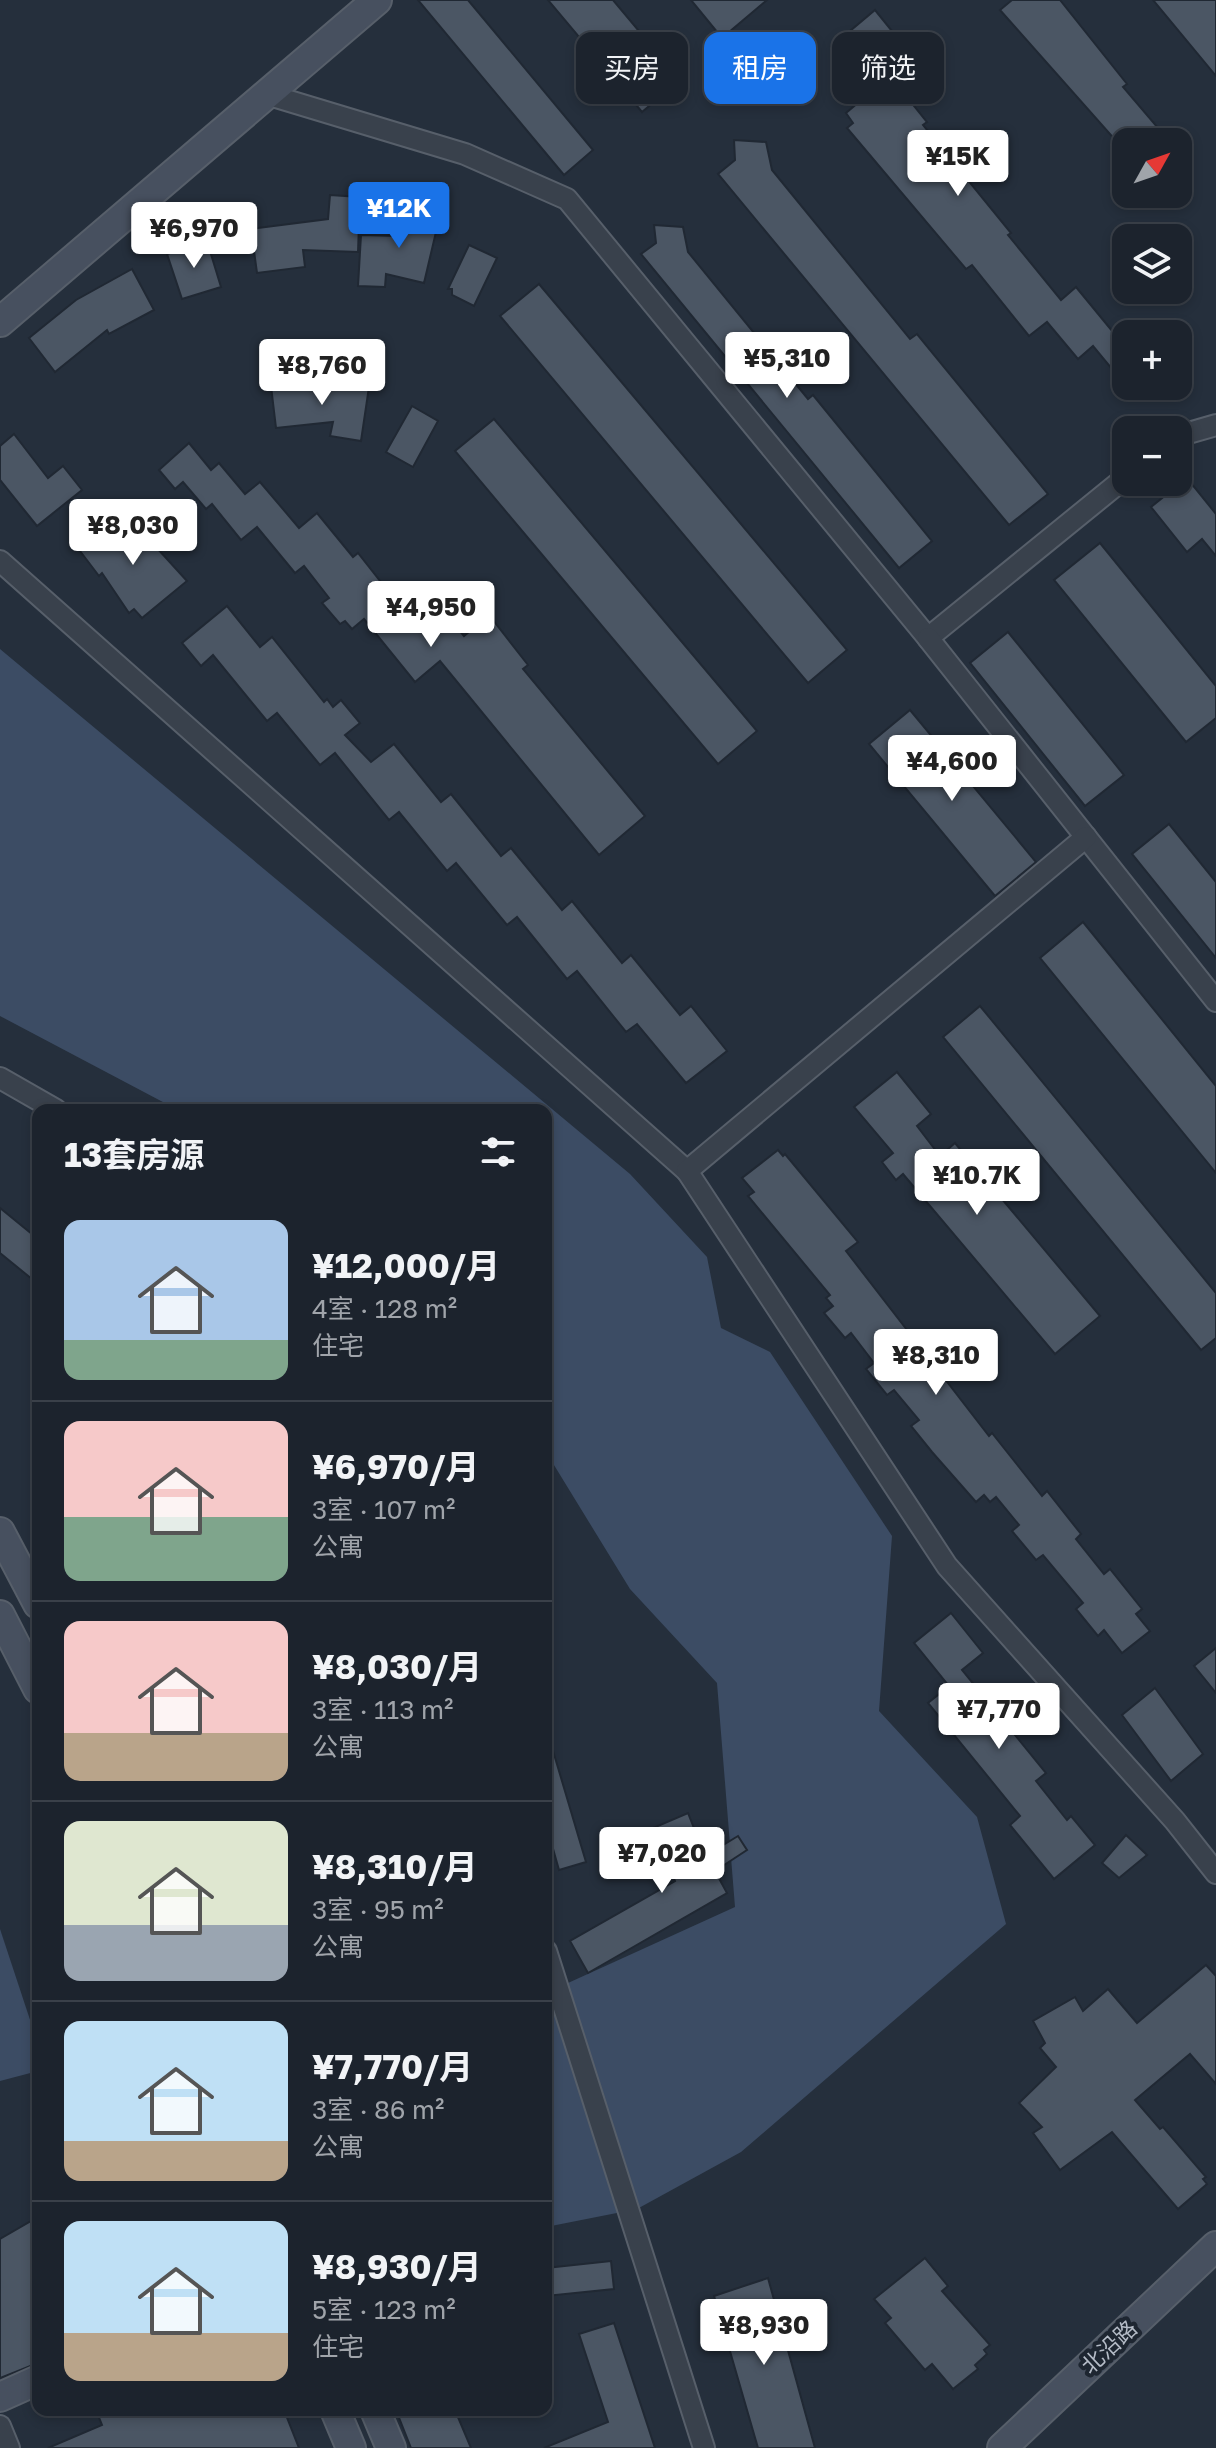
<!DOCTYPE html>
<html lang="zh">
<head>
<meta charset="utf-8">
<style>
  :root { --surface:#1c232d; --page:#252b35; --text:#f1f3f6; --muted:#a0a4aa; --line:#3a4049; --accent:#1a73e8 }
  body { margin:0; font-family:"Golos Text","Noto Sans SC",sans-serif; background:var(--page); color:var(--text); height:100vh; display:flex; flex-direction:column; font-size:30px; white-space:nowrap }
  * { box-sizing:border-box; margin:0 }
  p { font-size:26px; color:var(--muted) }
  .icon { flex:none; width:44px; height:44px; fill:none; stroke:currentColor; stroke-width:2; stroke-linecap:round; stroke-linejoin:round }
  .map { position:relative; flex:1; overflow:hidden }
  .panel { position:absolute; left:32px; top:1104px; width:520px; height:1312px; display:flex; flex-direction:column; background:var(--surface); border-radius:16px; box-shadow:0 4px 12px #0003,0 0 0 2px var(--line) }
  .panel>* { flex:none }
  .top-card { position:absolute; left:576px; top:32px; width:520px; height:72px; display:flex; gap:16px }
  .needle { width:52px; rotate:50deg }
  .buttons { position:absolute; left:1112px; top:128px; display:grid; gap:16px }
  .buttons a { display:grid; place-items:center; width:80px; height:80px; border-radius:16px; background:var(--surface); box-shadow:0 4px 12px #0003,0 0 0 2px var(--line); font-size:40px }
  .price { position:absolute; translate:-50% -68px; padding:0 18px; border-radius:8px; background:#fff; color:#222; font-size:26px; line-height:52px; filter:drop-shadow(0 2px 4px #0008) }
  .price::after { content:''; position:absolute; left:50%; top:48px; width:24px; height:18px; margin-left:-12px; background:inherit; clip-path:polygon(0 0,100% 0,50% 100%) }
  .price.active { background:var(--accent); color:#fff }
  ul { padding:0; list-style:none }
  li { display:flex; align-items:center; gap:24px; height:200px; padding:0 32px }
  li+li { border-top:2px solid var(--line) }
  li span { display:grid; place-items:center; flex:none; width:224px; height:160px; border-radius:16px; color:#555 }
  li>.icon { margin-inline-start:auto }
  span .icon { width:96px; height:96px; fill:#fffc; stroke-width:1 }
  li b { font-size:34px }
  h2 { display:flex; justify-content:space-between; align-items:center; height:96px; padding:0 32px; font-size:34px }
  .pill { padding:0 28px; border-radius:16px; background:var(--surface); box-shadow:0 4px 12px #0003,0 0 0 2px var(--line); font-size:28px; line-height:72px }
  .pill.active { background:var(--accent); color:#fff }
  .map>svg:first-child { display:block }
</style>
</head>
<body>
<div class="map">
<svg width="1216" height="2448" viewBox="0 0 1216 2448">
  <rect width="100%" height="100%" fill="#252f3c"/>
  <!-- water -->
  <g fill="#3c4c64">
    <path d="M0 649 630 1174 707 1257 721 1328 770 1352 892 1536 879 1711 977 1817 1006 1924 741 2152 637 2209 546 2227V1988L568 1983 735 1907 717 1683 630 1589 546 1452V1110H178L0 1016Z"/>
    <path d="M0 1929 38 2044V2071L0 2081Z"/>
  </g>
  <!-- building -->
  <g fill="#4b5664" stroke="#202833" stroke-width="2">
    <path d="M418 0H468L593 150 564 175Z"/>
    <path d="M548 0H613L680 80 642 112Z"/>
    <path d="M691 0H767L722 38Z"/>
    <path d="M1012 0H1060L1127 84 1123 87 1170 142H1117L1000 10Z"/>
    <path d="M1153 0H1216V76Z"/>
    <path d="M875 10 913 57 890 76 927 122 923 125 1011 233 1008 235 1061 300 1076 287 1113 332 1126 322V386L1093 346 1078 359 1047 322 1029 336 972 265 966 269 847 128 853 123 846 113 865 97 837 64 841 60 831 47Z"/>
    <path d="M734 140 766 142 772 170 910 339 917 334 1048 494 1009 525 718 174 735 160Z"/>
    <path d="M330 195 360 197 358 252 303 250 305 267 257 273 251 229 328 219Z"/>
    <path d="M404 206 440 215 424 283 386 274 385 287 358 286 361 235 397 236Z"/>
    <path d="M654 225 683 227 688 252 808 399 813 395 932 541 899 568 641 254 656 243Z"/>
    <path d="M207 241 221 287 182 299 167 254Z"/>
    <path d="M469 245 497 258 474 306 452 295V289H448Z"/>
    <path d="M132 269 154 310 109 334 107 330 55 372 29 338 76 300Z"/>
    <path d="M539 284 847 650 808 683 500 316Z"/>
    <path d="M329 381 369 387 361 441 330 436 333 422 276 428 271 386Z"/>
    <path d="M412 406 438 421 413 467 386 452Z"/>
    <path d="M494 419 757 731 718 764 455 451Z"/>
    <path d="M14 434 48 478 63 466 82 490 37 526 0 480V446Z"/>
    <path d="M189 443 211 470 219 463 245 494 260 482 299 528 317 513 353 557 358 553 403 610 427 591 464 636 489 615 528 665 523 669 645 816 599 855 440 661 415 682 364 619 352 629 345 621 340 624 322 603 329 598 304 566 295 573 257 527 241 540 212 504 206 509 183 482 175 489 159 470Z"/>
    <path d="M1187 478 1216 514V556L1202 539 1187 552 1151 507Z"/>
    <path d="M126 514 187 581 142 618 134 609 129 613 102 573 99 576 80 551Z"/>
    <path d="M1100 543 1216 686V718L1186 742 1054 580Z"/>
    <path d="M227 606 260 647 272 637 324 702 327 699 333 707 341 700 360 723 345 735 371 762 394 744 441 802 451 794 501 856 511 848 562 910 572 901 622 963 631 955 680 1015 691 1006 727 1051 686 1083 637 1024 626 1032 577 971 567 979 517 917 507 925 456 863 447 871 399 812 389 820 335 753 320 765 277 713 267 721 213 655 201 666 182 643Z"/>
    <path d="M1008 632 1124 775 1085 806 970 663Z"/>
    <path d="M910 710 1036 862 995 896 869 744Z"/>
    <path d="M1169 824 1216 882V958L1132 854Z"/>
    <path d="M1083 922 1216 1086V1173L1040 958Z"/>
    <path d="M980 1006 1216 1293V1338L1201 1350 943 1037Z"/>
    <path d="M897 1072 931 1114 917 1126 940 1156 955 1143 1100 1316 1055 1354 903 1174 896 1180 882 1162 893 1153 854 1107Z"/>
    <path d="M778 1150 783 1156 785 1154 858 1242 846 1251 989 1436 992 1433 1042 1496 1047 1491 1081 1534 1076 1539 1104 1574 1110 1569 1142 1609 1136 1614 1150 1631 1122 1653 1104 1630 1098 1636 1076 1609 1083 1603 1043 1555 1036 1560 1012 1531 1019 1525 996 1497 990 1502 984 1495 976 1502 932 1452 911 1426 919 1420 894 1390 887 1395 866 1369 874 1363 851 1333 845 1338 824 1313 833 1306 826 1298 830 1295 748 1196 754 1192 742 1178Z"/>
    <path d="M0 1208 38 1239V1284L0 1253Z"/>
    <path d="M951 1613 983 1653 962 1670 1046 1773 1036 1781 1067 1820 1071 1816 1095 1845 1054 1879 1010 1825 1020 1816 928 1703 949 1686 914 1643Z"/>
    <path d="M1216 1648V1693L1194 1666Z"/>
    <path d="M1155 1688 1203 1754 1171 1781 1122 1715Z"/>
    <path d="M546 1744H551L586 1862 559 1870 546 1824Z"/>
    <path d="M688 1813 705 1856 738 1836 747 1850 715 1871 727 1893 588 1973 570 1941 675 1881 653 1828Z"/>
    <path d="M1126 1835 1147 1855 1119 1878 1102 1863Z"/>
    <path d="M1206 1965 1216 1976V2084L1190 2054 1135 2100 1160 2129 1163 2127 1206 2177 1203 2179 1207 2184 1178 2209 1112 2132 1060 2170 1033 2133 1042 2127 1019 2103 1056 2067 1040 2048 1045 2043 1033 2021 1075 1997 1083 2011 1108 1989 1137 2023Z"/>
    <path d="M38 2217V2363L0 2378V2239Z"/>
    <path d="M925 2258 948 2286 942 2291 990 2345 984 2350 987 2354 975 2365 978 2369 953 2389 932 2364 925 2370 885 2323 891 2318 874 2299Z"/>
    <path d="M611 2261 614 2289 546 2296V2268Z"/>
    <path d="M768 2278 815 2448H758L714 2296Z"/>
    <path d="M614 2323 655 2448H544L608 2422 579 2334Z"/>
    <path d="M109 2410H284L299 2448H48L102 2425 98 2415Z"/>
    <path d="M396 2410H455L471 2448H411Z"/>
  </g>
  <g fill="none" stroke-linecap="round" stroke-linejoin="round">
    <defs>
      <g id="street">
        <path d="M266 94 465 154 567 199 928 638 1126 477"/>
        <path d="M1178 436 1216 425"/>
        <path d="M0 561 687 1171"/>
        <path d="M928 638 1216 1001"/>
        <path d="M1086 837 687 1171 947 1566 1175 1821 1216 1873"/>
        <path d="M0 1078 56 1110"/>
        <path d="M546 1951 704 2448"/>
        <path d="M0 2426 9 2448"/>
      </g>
      <g id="secondary">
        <path d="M0 322 377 0"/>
        <path d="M0 1532 38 1604"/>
        <path d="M0 1615 38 1689"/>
        <path d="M0 2397 38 2380"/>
        <path d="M335 2410 351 2448"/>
        <path d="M375 2410 391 2448"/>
        <path d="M1002 2448 1216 2246"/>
      </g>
    </defs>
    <!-- street casing -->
    <use href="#street" stroke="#575f6a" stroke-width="24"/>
    <!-- secondary casing -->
    <use href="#secondary" stroke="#575f6a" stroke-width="32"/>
    <!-- street -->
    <use href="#street" stroke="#39414c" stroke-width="20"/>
    <!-- secondary -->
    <use href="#secondary" stroke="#47505f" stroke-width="28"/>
  </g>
  <g text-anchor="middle" stroke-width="8" stroke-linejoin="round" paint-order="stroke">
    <!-- street labels -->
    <g font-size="22" fill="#b5bcc7" stroke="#1e2631">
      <text transform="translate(1109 2347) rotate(-43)" y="8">北沿路</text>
    </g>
  </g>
</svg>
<div class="buttons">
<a><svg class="needle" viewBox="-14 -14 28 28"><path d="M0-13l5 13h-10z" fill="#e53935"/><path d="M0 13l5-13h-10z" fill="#a0a4aa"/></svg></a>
<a><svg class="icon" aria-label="layers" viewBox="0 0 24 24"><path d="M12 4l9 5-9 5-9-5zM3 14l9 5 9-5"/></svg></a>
<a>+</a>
<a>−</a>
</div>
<b class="price" style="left:958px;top:198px">¥15K</b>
<b class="price active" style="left:399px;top:250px">¥12K</b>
<b class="price" style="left:194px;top:270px">¥6,970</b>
<b class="price" style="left:787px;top:400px">¥5,310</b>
<b class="price" style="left:322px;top:407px">¥8,760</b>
<b class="price" style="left:133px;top:567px">¥8,030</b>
<b class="price" style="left:431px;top:649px">¥4,950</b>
<b class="price" style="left:952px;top:803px">¥4,600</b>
<b class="price" style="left:977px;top:1217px">¥10.7K</b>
<b class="price" style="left:936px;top:1397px">¥8,310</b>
<b class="price" style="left:999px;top:1751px">¥7,770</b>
<b class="price" style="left:662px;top:1895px">¥7,020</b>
<b class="price" style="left:764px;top:2367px">¥8,930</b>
<div class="top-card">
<a class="pill">买房</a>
<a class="pill active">租房</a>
<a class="pill">筛选</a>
</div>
<section class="panel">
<h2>13套房源<svg class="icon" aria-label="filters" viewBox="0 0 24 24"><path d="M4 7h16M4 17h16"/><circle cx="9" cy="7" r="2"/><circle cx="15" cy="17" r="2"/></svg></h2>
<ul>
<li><span style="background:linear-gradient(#a9c7e8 75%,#7fa58c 0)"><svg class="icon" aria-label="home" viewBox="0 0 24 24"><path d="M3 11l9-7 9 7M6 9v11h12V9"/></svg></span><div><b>¥12,000/月</b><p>4室 · 128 m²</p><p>住宅</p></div></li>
<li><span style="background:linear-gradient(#f6c9c9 60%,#7fa58c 0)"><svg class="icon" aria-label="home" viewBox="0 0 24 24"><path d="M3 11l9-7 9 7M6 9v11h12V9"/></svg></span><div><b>¥6,970/月</b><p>3室 · 107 m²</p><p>公寓</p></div></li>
<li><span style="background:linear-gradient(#f6c9c9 70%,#b9a48a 0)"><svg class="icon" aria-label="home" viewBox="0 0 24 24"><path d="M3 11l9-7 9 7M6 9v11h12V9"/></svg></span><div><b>¥8,030/月</b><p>3室 · 113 m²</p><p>公寓</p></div></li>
<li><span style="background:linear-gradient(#dfe7d0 65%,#9aa5b1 0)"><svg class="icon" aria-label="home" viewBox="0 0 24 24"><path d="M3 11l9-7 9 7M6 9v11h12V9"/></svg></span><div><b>¥8,310/月</b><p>3室 · 95 m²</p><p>公寓</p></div></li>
<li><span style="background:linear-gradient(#bfe0f5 75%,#b9a48a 0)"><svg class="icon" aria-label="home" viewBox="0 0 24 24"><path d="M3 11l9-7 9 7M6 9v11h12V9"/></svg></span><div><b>¥7,770/月</b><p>3室 · 86 m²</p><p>公寓</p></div></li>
<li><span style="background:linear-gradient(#bfe0f5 70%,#b9a48a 0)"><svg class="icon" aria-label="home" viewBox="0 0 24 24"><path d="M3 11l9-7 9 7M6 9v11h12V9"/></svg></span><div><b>¥8,930/月</b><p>5室 · 123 m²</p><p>住宅</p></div></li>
</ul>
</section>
</div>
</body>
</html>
